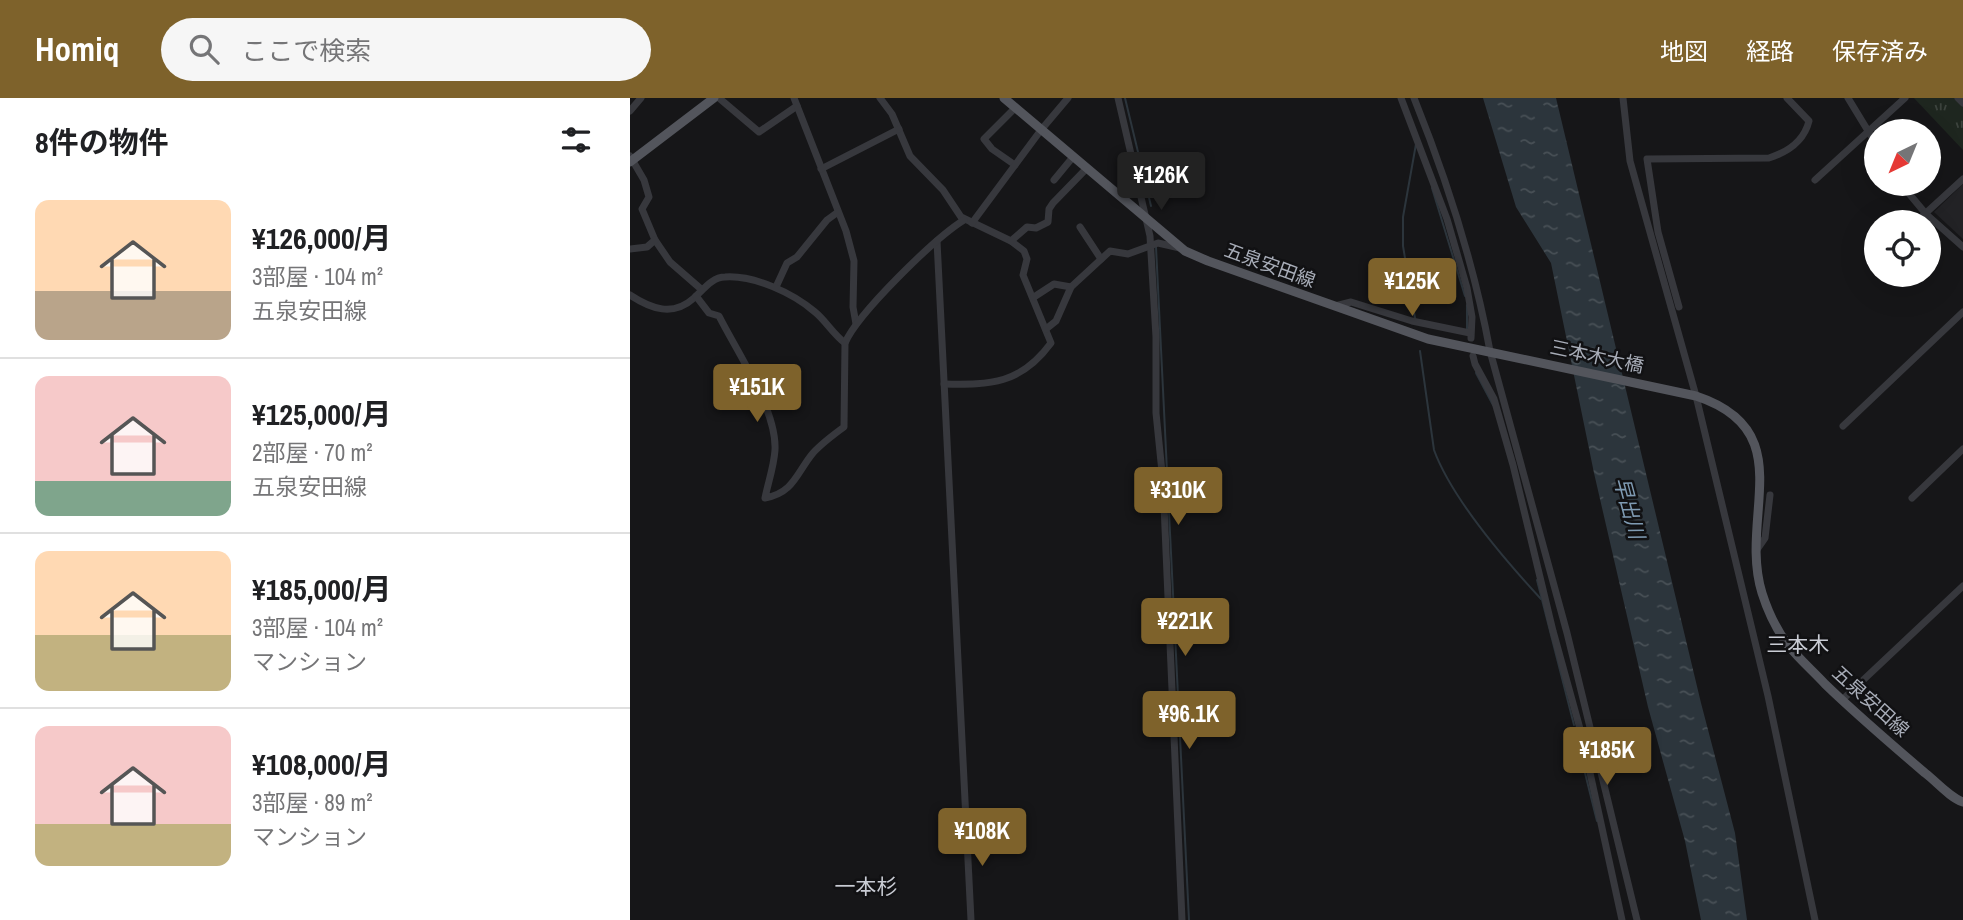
<!DOCTYPE html>
<html lang="ja">
<head>
<meta charset="utf-8">
<style>
  :root { --surface:#fff; --page:#f6f6f6; --text:#202124; --muted:#757577; --line:#e0e0e0; --accent:#7e622b }
  body { margin:0; font-family:"Archivo Narrow","Noto Sans JP",sans-serif; background:var(--page); color:var(--text); height:100vh; display:flex; flex-direction:column; font-size:26px; white-space:nowrap }
  * { box-sizing:border-box; margin:0 }
  p { font-size:23px; color:var(--muted) }
  .icon { flex:none; width:38px; height:38px; fill:none; stroke:currentColor; stroke-width:2; stroke-linecap:round; stroke-linejoin:round }
  .map { position:relative; flex:1; overflow:hidden }
  .drawer { display:flex; flex-direction:column; background:var(--surface); width:630px }
  .drawer>* { flex:none }
  .needle { width:46px; rotate:223deg }
  .controls { position:absolute; left:1234px; top:21px; display:grid; gap:14px }
  .controls a { display:grid; place-items:center; width:77px; height:77px; border-radius:50%; background:var(--surface); box-shadow:0 7px 28px #0002; font-size:35px }
  .price { position:absolute; translate:-50% -60px; padding:0 16px; border-radius:7px; background:var(--accent); color:#fff; font-size:23px; line-height:46px; filter:drop-shadow(0 2px 4px #0008) }
  .price::after { content:''; position:absolute; left:50%; top:42px; width:21px; height:16px; margin-left:-10px; background:inherit; clip-path:polygon(0 0,100% 0,50% 100%) }
  .price.on { background:#222; color:#fff }
  ul { padding:0; list-style:none }
  li { display:flex; align-items:center; gap:21px; height:175px; padding:0 35px }
  li+li { border-top:2px solid var(--line) }
  li span { display:grid; place-items:center; flex:none; width:196px; height:140px; border-radius:14px; color:#555 }
  li>.icon { margin-inline-start:auto }
  span .icon { width:84px; height:84px; fill:#fffc; stroke-width:1 }
  li b { font-size:30px }
  h2 { display:flex; justify-content:space-between; align-items:center; height:84px; padding:0 35px; font-size:30px }
  header { display:flex; align-items:center; gap:42px; box-sizing:border-box; height:98px; padding:0 35px; background:var(--accent); color:#fff }
  header strong { font-size:33px }
  nav { display:flex; gap:38px; margin-inline-start:auto; font-size:24px }
  .search { width:490px; height:63px; background:var(--page); display:flex; align-items:center; gap:18px; box-sizing:border-box; padding:0 24px; border-radius:38px; color:var(--muted); font-size:26px }
  main { display:flex; flex:1; min-height:0 }
  .map>svg:first-child { display:block }
</style>
</head>
<body>
<header>
<strong>Homiq</strong>
<div class="search"><svg class="icon" aria-label="search" viewBox="0 0 24 24"><circle cx="10" cy="10" r="6"/><path d="M15 15l6 6"/></svg>ここで検索</div>
<nav><a>地図</a><a>経路</a><a>保存済み</a></nav>
</header>
<main>
<section class="drawer">
<h2>8件の物件<svg class="icon" aria-label="filters" viewBox="0 0 24 24"><path d="M4 7h16M4 17h16"/><circle cx="9" cy="7" r="2"/><circle cx="15" cy="17" r="2"/></svg></h2>
<ul>
<li><span style="background:linear-gradient(#ffd9b3 65%,#b9a48a 0)"><svg class="icon" aria-label="home" viewBox="0 0 24 24"><path d="M3 11l9-7 9 7M6 9v11h12V9"/></svg></span><div><b>¥126,000/月</b><p>3部屋 · 104 m²</p><p>五泉安田線</p></div></li>
<li><span style="background:linear-gradient(#f6c9c9 75%,#7fa58c 0)"><svg class="icon" aria-label="home" viewBox="0 0 24 24"><path d="M3 11l9-7 9 7M6 9v11h12V9"/></svg></span><div><b>¥125,000/月</b><p>2部屋 · 70 m²</p><p>五泉安田線</p></div></li>
<li><span style="background:linear-gradient(#ffd9b3 60%,#c2b280 0)"><svg class="icon" aria-label="home" viewBox="0 0 24 24"><path d="M3 11l9-7 9 7M6 9v11h12V9"/></svg></span><div><b>¥185,000/月</b><p>3部屋 · 104 m²</p><p>マンション</p></div></li>
<li><span style="background:linear-gradient(#f6c9c9 70%,#c2b280 0)"><svg class="icon" aria-label="home" viewBox="0 0 24 24"><path d="M3 11l9-7 9 7M6 9v11h12V9"/></svg></span><div><b>¥108,000/月</b><p>3部屋 · 89 m²</p><p>マンション</p></div></li>
</ul>
</section>
<div class="map">
<svg width="1333" height="822" viewBox="0 0 1333 822">
  <defs>
    <pattern id="park-tufts" width="24" height="20" patternUnits="userSpaceOnUse" patternTransform="scale(1.75)"><rect width="24" height="20" fill="#1e261f"/><path d="M3 7l-1-3M5 7V3M7 7l1-3M15 17l-1-3M17 17v-4M19 17l1-3" fill="none" stroke="#3c433d"/></pattern>
    <pattern id="water-ripples" width="26" height="14" patternUnits="userSpaceOnUse" patternTransform="scale(1.75)"><rect width="26" height="14" fill="#2c353c"/><path d="M2 4q2-2 4 0t4 0M15 11q2-2 4 0t4 0" fill="none" stroke="#485056"/></pattern>
  </defs>
  <rect width="100%" height="100%" fill="#161618"/>
  <!-- built -->
  <path fill="#222225" d="M1333 86V141L1304 114Z"/>
  <!-- park -->
  <path fill="url(#park-tufts)" d="M1284 0H1325L1333 8V52Z"/>
  <!-- water -->
  <path fill="url(#water-ripples)" d="M853 0H926L1071 605 1105 735 1117 822H1071L1055 743 1018 609 964 375 921 165 886 109Z"/>
  <g fill="none" stroke-linecap="round" stroke-linejoin="round">
    <!-- stream -->
    <g stroke="#2c353c" stroke-width="2">
      <path d="M495 0 521 108"/>
      <path d="M802 90 835 198"/>
      <path d="M526 149 559 822"/>
      <path d="M837 207V231"/>
      <path d="M785 220 773 148V119L786 46"/>
      <path d="M790 253 804 352C822 401 875 462 911 501"/>
      <path d="M846 275 863 307"/>
      <path d="M907 482 944 627"/>
      <path d="M946 639 967 723"/>
    </g>
    <!-- minor -->
    <g stroke="#37383d" stroke-width="7">
      <path d="M89 0 129 34 167 8"/>
      <path d="M164 0 216 133 224 163 223 209 226 226"/>
      <path d="M250 0 262 16 280 58 313 92 331 119 381 143 394 153 397 161 393 177 421 245C391 286 361 287 314 286"/>
      <path d="M488 0 520 138 526 239V315L533 384 552 822"/>
      <path d="M771 0 817 121 837 190 842 219 841 240"/>
      <path d="M784 0C817 82 844 166 860 253L937 535 1007 822"/>
      <path d="M993 0 1000 63 1066 298 1138 598 1185 822"/>
      <path d="M1218 0 1246 46"/>
      <path d="M1328 0 1333 5"/>
      <path d="M0 13 11 0"/>
      <path d="M0 58 14 82 19 99 12 111 25 142 40 164 71 191"/>
      <path d="M385 67 362 51 354 41 385 10"/>
      <path d="M191 71 269 31"/>
      <path d="M424 82 443 59"/>
      <path d="M1185 82 1275 0"/>
      <path d="M1271 86 1296 116 1333 149"/>
      <path d="M1286 124 1333 81"/>
      <path d="M342 125 411 32 438 0"/>
      <path d="M450 129 471 161"/>
      <path d="M307 143 341 822"/>
      <path d="M381 143 397 129 406 130 418 124 419 111 423 105 457 70"/>
      <path d="M0 151 17 149 25 142"/>
      <path d="M146 189 157 165 167 159 197 122 208 114"/>
      <path d="M0 197C21 211 43 219 64 200 73 192 82 179 95 179 124 177 163 195 185 214 196 223 203 236 215 245"/>
      <path d="M66 198 79 215 89 218C107 254 147 312 145 352 144 368 138 385 135 400 164 395 167 374 183 355 192 345 203 337 214 329L215 245C228 215 305 140 334 122"/>
      <path d="M404 199 424 186 441 189 480 153 498 156 528 145 550 150"/>
      <path d="M705 208 721 204 782 223 840 235"/>
      <path d="M1049 209 1028 134 1017 61 1139 60C1158 54 1174 43 1179 23L1157 0"/>
      <path d="M416 231 426 223 441 189"/>
      <path d="M843 258 845 266 864 301 883 367 923 533 952 638 992 822"/>
      <path d="M1213 328 1333 214"/>
      <path d="M1282 400 1333 351"/>
      <path d="M1126 453 1135 440 1140 397"/>
      <path d="M1212 602 1333 488"/>
    </g>
    <!-- major -->
    <g stroke="#53555c" stroke-width="9">
      <path d="M374 0 555 153 578 163 798 241 1066 298C1172 333 1108 418 1132 495 1138 514 1146 531 1158 547 1169 561 1183 573 1195 586 1227 617 1261 646 1295 675 1307 684 1319 699 1333 704"/>
      <path d="M0 64 84 0"/>
    </g>
  </g>
  <g text-anchor="middle" stroke-width="5" stroke-linejoin="round" paint-order="stroke">
    <!-- street labels -->
    <g font-size="19" fill="#a8adb8" stroke="#111113">
      <text transform="translate(640 167) rotate(20)" y="7">五泉安田線</text>
      <text transform="translate(967 258) rotate(12)" y="7">三本木大橋</text>
      <text transform="translate(1241 603) rotate(42)" y="7">五泉安田線</text>
    </g>
    <!-- water labels -->
    <g font-size="21" font-style="italic" fill="#7f9bb3" stroke="#111113">
      <text transform="translate(999 410) rotate(75)" y="7">早出川</text>
    </g>
    <!-- neighbourhood labels -->
    <g font-size="21" fill="#c9ccd4" stroke="#111113">
      <text x="1168" y="554">三本木</text>
      <text x="236" y="796">一本杉</text>
    </g>
  </g>
</svg>
<div class="controls">
<a><svg class="needle" viewBox="-14 -14 28 28"><path d="M0-13l5 13h-10z" fill="#e53935"/><path d="M0 13l5-13h-10z" fill="#757577"/></svg></a>
<a><svg class="icon" aria-label="locate" viewBox="0 0 24 24"><circle cx="12" cy="12" r="6"/><path d="M12 2v4M12 18v4M2 12h4M18 12h4"/></svg></a>
</div>
<b class="price on" style="left:531px;top:114px">¥126K</b>
<b class="price" style="left:782px;top:220px">¥125K</b>
<b class="price" style="left:127px;top:326px">¥151K</b>
<b class="price" style="left:548px;top:429px">¥310K</b>
<b class="price" style="left:555px;top:560px">¥221K</b>
<b class="price" style="left:559px;top:653px">¥96.1K</b>
<b class="price" style="left:977px;top:689px">¥185K</b>
<b class="price" style="left:352px;top:770px">¥108K</b>
</div>
</main>
</body>
</html>
